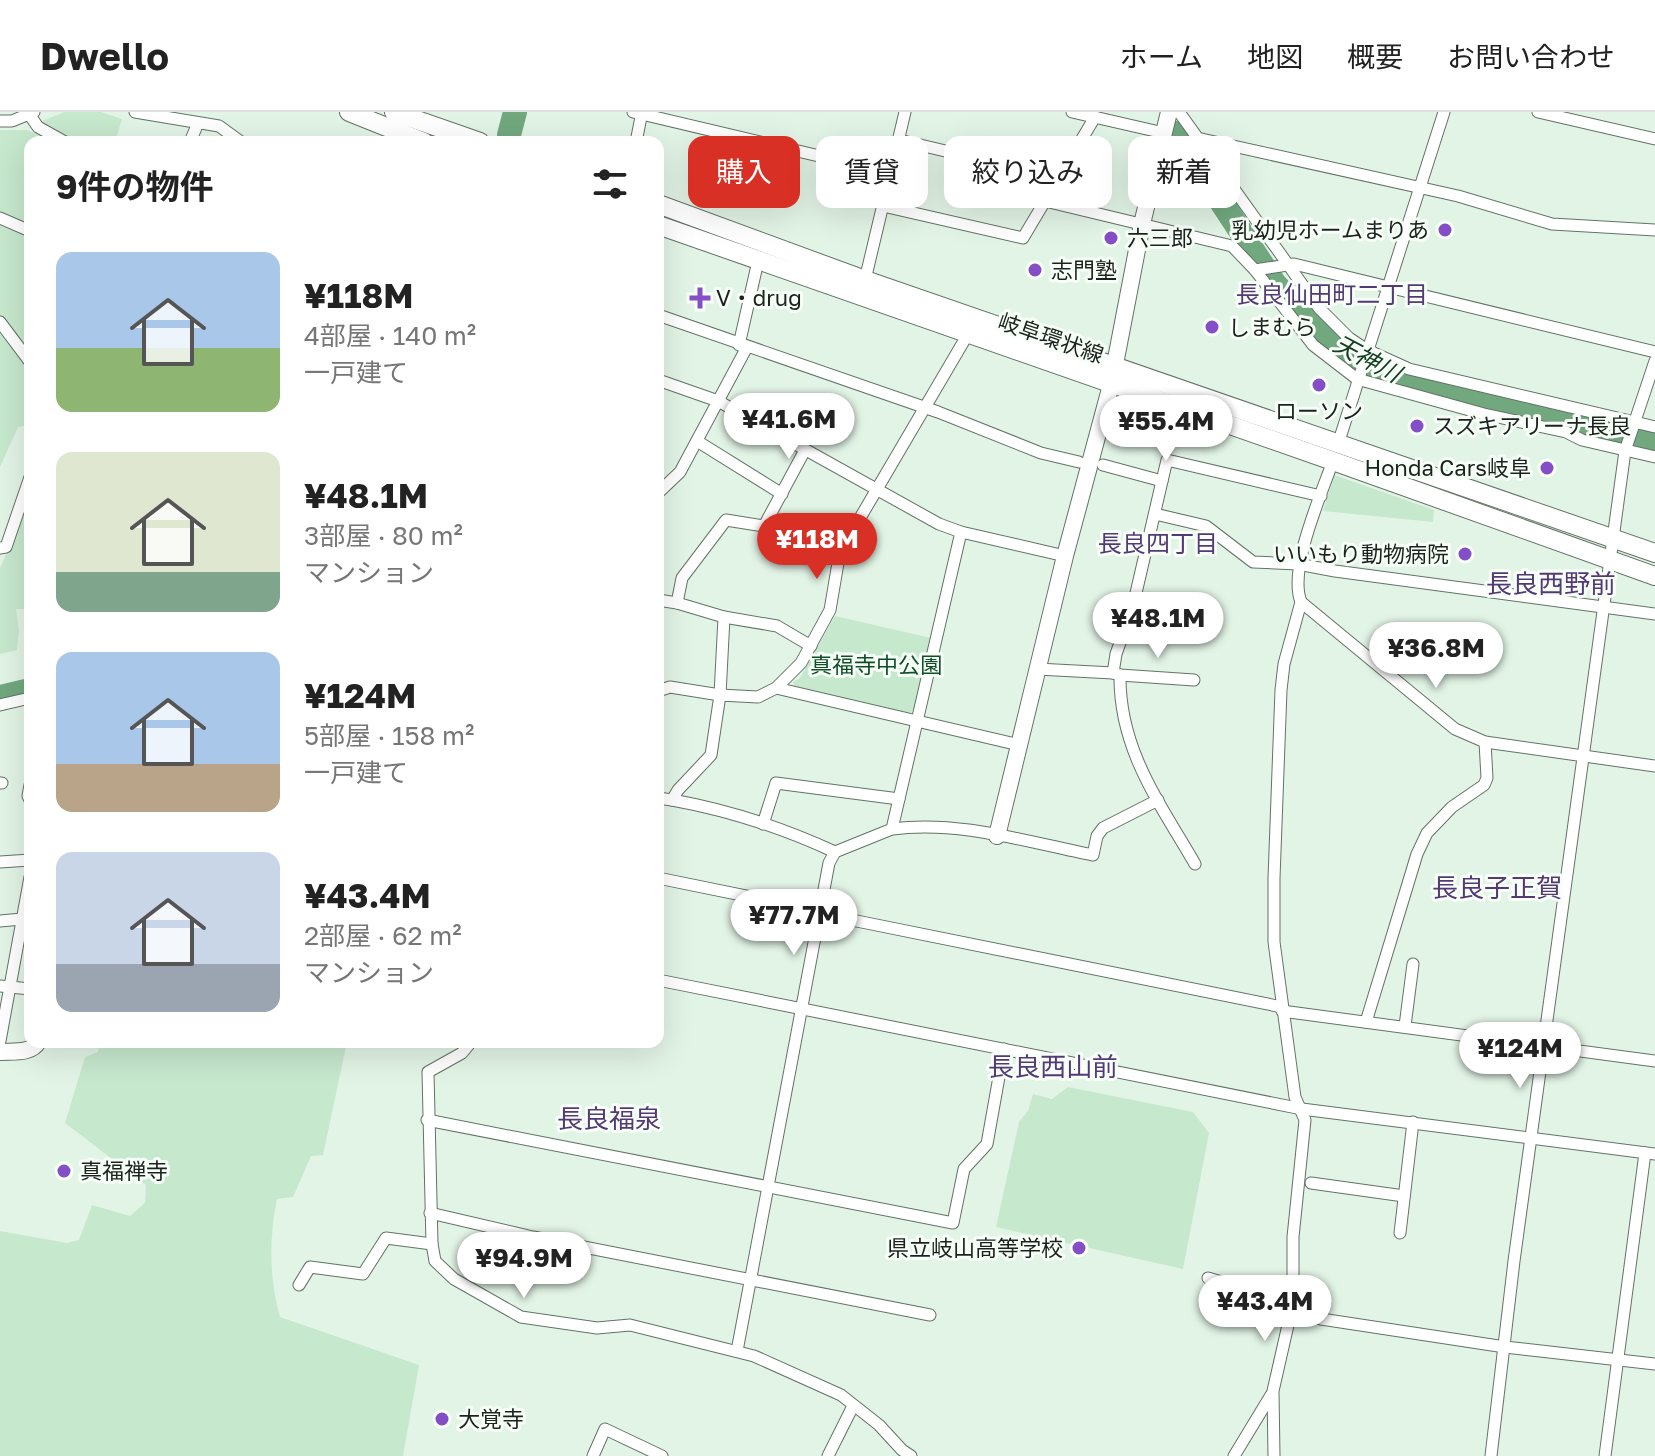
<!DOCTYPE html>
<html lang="ja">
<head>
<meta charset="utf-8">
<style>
  :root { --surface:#fff; --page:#f6f6f6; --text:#222; --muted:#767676; --line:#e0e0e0; --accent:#d93025 }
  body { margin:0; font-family:"Golos Text","Noto Sans JP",sans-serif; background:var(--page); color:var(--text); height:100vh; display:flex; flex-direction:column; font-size:30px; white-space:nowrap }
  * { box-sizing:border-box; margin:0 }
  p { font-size:26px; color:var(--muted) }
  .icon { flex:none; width:44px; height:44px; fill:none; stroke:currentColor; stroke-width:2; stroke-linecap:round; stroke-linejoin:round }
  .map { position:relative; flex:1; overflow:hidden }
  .sheet { position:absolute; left:24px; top:24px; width:640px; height:912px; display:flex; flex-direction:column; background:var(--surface); border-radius:16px; box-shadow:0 8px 32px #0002 }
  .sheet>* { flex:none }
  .guide { position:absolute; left:688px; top:24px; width:760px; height:72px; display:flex; gap:16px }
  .price { position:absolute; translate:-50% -68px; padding:0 18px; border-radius:28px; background:#fff; color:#222; font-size:26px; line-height:52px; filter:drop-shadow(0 2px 4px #0008) }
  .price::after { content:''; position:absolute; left:50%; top:48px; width:24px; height:18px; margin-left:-12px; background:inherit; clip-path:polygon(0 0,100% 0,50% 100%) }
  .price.selected { background:var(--accent); color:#fff }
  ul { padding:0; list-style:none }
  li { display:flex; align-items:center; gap:24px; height:200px; padding:0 32px }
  li span { display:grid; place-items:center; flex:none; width:224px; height:160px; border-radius:16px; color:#555 }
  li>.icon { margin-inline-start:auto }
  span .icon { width:96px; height:96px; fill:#fffc; stroke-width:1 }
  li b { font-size:34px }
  h2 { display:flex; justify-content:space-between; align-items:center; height:96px; padding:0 32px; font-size:34px }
  .tag { padding:0 28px; border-radius:16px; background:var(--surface); box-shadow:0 8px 32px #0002; font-size:28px; line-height:72px }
  .tag.selected { background:var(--accent); color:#fff }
  header { display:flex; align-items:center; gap:48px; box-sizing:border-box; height:112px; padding:0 40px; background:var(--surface); border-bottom:2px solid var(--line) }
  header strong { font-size:38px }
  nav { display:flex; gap:44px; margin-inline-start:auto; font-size:28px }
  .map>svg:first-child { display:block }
</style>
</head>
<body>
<header>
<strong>Dwello</strong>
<nav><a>ホーム</a><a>地図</a><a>概要</a><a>お問い合わせ</a></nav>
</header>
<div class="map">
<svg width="1655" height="1344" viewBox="0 0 1655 1344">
  <rect width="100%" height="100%" fill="#e2f4e6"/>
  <!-- green -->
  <g fill="#c6e8cd">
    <path d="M65 0H101L122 7 115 30H74L40 10Z"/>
    <path d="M0 18H27L55 30H30V313L18 315 0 355Z"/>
    <path d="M1334 363 1434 398 1433 410 1323 399Z"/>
    <path d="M30 388V497H16L19 519 17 538 0 542V456Z"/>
    <path d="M835 504 931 526 914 598 909 601 795 575 793 570 800 566Z"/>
    <path d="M100 930H347L323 1043 311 1044 293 1085 277 1087C269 1126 269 1166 280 1205L419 1253 403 1344H0V1119L67 1131 79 1128 92 1093 130 1104 145 1091 146 1073 65 1011 85 945 98 940Z"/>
    <path d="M1068 975 1193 1000 1209 1021 1183 1157 996 1115 1019 1010 1028 999 1033 982 1052 987Z"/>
  </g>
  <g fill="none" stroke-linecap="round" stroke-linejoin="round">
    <!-- river -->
    <g stroke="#71a87e" stroke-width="24">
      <path d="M1176 21 1275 172 1332 233 1388 264 1433 277 1655 329"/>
      <path d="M509 23 515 0"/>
      <path d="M0 585 30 578"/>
    </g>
    <defs>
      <g id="street">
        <path d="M135 0 219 14 241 30"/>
        <path d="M633 0 891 61"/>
        <path d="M1072 0 1164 21"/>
        <path d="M1179 0 1319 196 1349 226 1367 238 1409 257 1655 315"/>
        <path d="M1538 0 1655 27"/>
        <path d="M29 2 38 15 65 30"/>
        <path d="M1095 5 1045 89 1232 134 1255 158 1313 233 1357 267 1484 302 1566 320 1582 328 1655 345"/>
        <path d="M0 9H12L34 0"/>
        <path d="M1197 26 1458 84 1552 112 1655 118"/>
        <path d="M899 28 1059 66"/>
        <path d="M190 30 198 11"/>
        <path d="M636 30 642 0"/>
        <path d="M883 94 1023 126 1045 89"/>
        <path d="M0 106 30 119"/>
        <path d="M1255 158 1294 152 1655 240"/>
        <path d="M865 168 905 0"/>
        <path d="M658 203 938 300 1041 341 1079 350"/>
        <path d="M0 210 30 250"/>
        <path d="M739 233 758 149"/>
        <path d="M658 268 718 289 939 412 961 420 1065 444"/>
        <path d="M697 329 782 382"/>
        <path d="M1338 332 1444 0"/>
        <path d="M1162 369 1167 348 1321 384"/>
        <path d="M658 381 680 360 747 235"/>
        <path d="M1155 402 1206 414 1253 450 1298 452 1335 459 1655 502"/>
        <path d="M0 436 6 435 30 365"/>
        <path d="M658 488 677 491 724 505 777 514 811 534"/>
        <path d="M1301 490 1455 617 1485 630 1655 654"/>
        <path d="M677 491 682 466 726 408 764 414 805 338"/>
        <path d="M1037 557 1113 561 1116 542 1133 494 1162 369 1103 353"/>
        <path d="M1113 561 1120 563C1119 637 1159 690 1195 752"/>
        <path d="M1120 563 1194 568"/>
        <path d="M776 576 1019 633"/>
        <path d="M658 579 670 575 720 583 724 505"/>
        <path d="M0 593 30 586"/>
        <path d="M0 671H2"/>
        <path d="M30 673 28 684 30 688"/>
        <path d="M658 686 672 688 678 678 711 643 720 583 758 585 776 576 801 551 830 498 838 451 860 406 968 222"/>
        <path d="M672 688C728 698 783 716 835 740"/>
        <path d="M763 712 776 671 899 687"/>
        <path d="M892 717C959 708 1027 730 1093 743L1097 724 1103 716 1158 688"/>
        <path d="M0 750 30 748"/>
        <path d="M658 766 820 799 827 803 1282 895"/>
        <path d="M0 809 22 807"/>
        <path d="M658 868 1302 997 1655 1042"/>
        <path d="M0 874 30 877"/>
        <path d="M1282 899 1655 949"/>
        <path d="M1366 910 1417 742 1427 721 1452 695 1484 673 1487 666 1485 630"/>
        <path d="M1405 914 1413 852"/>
        <path d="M0 929 30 765"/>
        <path d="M471 930 462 941 428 960 432 1132 435 1149 454 1167 521 1205 597 1216 630 1213 754 1244 841 1283 879 1313 902 1338 911 1344"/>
        <path d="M427 1008 953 1111 964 1057 987 1032 1004 937"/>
        <path d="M1311 1071 1404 1084"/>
        <path d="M430 1101 533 1125 930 1203"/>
        <path d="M1400 1121 1413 1010"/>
        <path d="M1208 1166 1293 1191 1321 1207 1505 1235 1655 1252"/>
        <path d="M299 1173 310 1155 363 1162 386 1126 432 1132"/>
        <path d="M737 1239 829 751 835 740 892 717 961 420"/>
        <path d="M593 1344 605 1317 662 1344"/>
        <path d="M828 1344 853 1294"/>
        <path d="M1234 1344 1271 1283"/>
        <path d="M1274 1344 1273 1279 1293 1191V1125L1305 1008 1295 985 1274 830V766L1281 578 1284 552 1301 490C1288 457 1321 383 1333 349"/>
        <path d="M1491 1344 1514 1149 1625 339 1655 249"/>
        <path d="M1605 1344 1645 1041"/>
      </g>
      <g id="secondary">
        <path d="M997 724 1065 444 1111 273 1142 112 1169 0"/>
        <path d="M0 940C13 939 31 942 38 930"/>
      </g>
      <g id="primary">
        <path d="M349 0 424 30"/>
        <path d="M394 0 480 30"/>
        <path d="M658 92 865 168 1655 441"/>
        <path d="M658 113 1333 349 1655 464"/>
      </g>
    </defs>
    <!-- street casing -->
    <use href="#street" stroke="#637366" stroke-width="13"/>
    <!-- secondary casing -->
    <use href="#secondary" stroke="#637366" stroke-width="18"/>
    <!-- primary casing -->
    <use href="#primary" stroke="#637366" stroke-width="20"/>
    <!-- street -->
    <use href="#street" stroke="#fff" stroke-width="11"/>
    <!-- secondary -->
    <use href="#secondary" stroke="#fff" stroke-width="16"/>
    <!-- primary -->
    <use href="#primary" stroke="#fff" stroke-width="18"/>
  </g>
  <!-- markers -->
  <g fill="#844ec6" stroke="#f7fef8" stroke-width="3">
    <circle cx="1445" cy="118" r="8"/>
    <circle cx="1111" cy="126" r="8"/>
    <circle cx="1035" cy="158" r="8"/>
    <path d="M696 174h8v8h8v8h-8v8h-8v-8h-8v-8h8z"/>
    <circle cx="1212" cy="215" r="8"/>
    <circle cx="1319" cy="273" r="8"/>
    <circle cx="1417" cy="314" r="8"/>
    <circle cx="1547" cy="356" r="8"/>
    <circle cx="1465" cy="442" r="8"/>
    <circle cx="64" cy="1059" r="8"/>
    <circle cx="1079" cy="1136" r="8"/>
    <circle cx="442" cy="1307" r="8"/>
  </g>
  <g text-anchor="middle" stroke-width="6" stroke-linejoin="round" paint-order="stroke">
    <!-- poi labels -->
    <g font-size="22" fill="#1b221d" stroke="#f7fef8" text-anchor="start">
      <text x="1429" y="126" text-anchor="end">乳幼児ホームまりあ</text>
      <text x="1127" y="134">六三郎</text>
      <text x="1051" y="166">志門塾</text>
      <text x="716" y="194">V・drug</text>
      <text x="1228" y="223">しまむら</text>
      <text x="1319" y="307" text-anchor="middle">ローソン</text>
      <text x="1433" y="322">スズキアリーナ長良</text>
      <text x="1531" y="364" text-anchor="end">Honda Cars岐阜</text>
      <text x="1449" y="450" text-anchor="end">いいもり動物病院</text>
      <text x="80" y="1067">真福禅寺</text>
      <text x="1063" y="1144" text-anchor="end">県立岐山高等学校</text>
      <text x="458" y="1315">大覚寺</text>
    </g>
    <!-- street labels -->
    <g font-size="22" fill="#1b221d" stroke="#f7fef8">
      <text transform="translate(1051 226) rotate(19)" y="8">岐阜環状線</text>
    </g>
    <!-- park labels -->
    <g font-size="22" fill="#0e4f27" stroke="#f7fef8">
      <text x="876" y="561">真福寺中公園</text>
    </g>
    <!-- neighbourhood labels -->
    <g font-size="24" fill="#533a76" stroke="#f7fef8">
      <text x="1332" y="191">長良仙田町二丁目</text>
      <text x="1158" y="440">長良四丁目</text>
    </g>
    <!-- water labels -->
    <g font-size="24" font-style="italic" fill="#133e21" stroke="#f7fef8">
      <text transform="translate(1367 247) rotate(28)" y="8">天神川</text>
    </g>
    <!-- quarter labels -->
    <g font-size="26" fill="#533a76" stroke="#f7fef8">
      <text x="1551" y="481">長良西野前</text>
      <text x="1497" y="785">長良子正賀</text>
      <text x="1053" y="964">長良西山前</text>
      <text x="609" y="1016">長良福泉</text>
    </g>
  </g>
</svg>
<b class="price" style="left:789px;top:349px">¥41.6M</b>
<b class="price" style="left:1166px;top:351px">¥55.4M</b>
<b class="price selected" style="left:817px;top:469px">¥118M</b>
<b class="price" style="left:1158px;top:548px">¥48.1M</b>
<b class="price" style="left:1436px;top:578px">¥36.8M</b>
<b class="price" style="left:794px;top:845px">¥77.7M</b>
<b class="price" style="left:1520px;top:978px">¥124M</b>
<b class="price" style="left:524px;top:1188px">¥94.9M</b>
<b class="price" style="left:1265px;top:1231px">¥43.4M</b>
<div class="guide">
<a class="tag selected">購入</a>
<a class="tag">賃貸</a>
<a class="tag">絞り込み</a>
<a class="tag">新着</a>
</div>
<section class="sheet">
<h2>9件の物件<svg class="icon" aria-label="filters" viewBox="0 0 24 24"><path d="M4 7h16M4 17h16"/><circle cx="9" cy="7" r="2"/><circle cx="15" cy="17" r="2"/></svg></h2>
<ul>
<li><span style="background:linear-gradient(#a9c7e8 60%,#8fb573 0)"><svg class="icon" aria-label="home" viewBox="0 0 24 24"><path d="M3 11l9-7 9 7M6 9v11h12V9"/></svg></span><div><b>¥118M</b><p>4部屋 · 140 m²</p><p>一戸建て</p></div></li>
<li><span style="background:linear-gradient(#dfe7d0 75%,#7fa58c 0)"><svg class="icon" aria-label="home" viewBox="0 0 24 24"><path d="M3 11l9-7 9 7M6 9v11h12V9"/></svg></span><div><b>¥48.1M</b><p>3部屋 · 80 m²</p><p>マンション</p></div></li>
<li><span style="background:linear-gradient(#a9c7e8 70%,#b9a48a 0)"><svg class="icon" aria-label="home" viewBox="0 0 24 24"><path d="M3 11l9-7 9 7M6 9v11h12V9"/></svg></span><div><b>¥124M</b><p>5部屋 · 158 m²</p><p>一戸建て</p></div></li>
<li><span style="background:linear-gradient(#c9d6e8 70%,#9aa5b1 0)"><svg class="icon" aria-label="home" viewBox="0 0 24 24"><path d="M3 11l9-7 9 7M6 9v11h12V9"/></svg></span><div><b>¥43.4M</b><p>2部屋 · 62 m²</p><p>マンション</p></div></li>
</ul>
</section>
</div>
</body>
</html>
